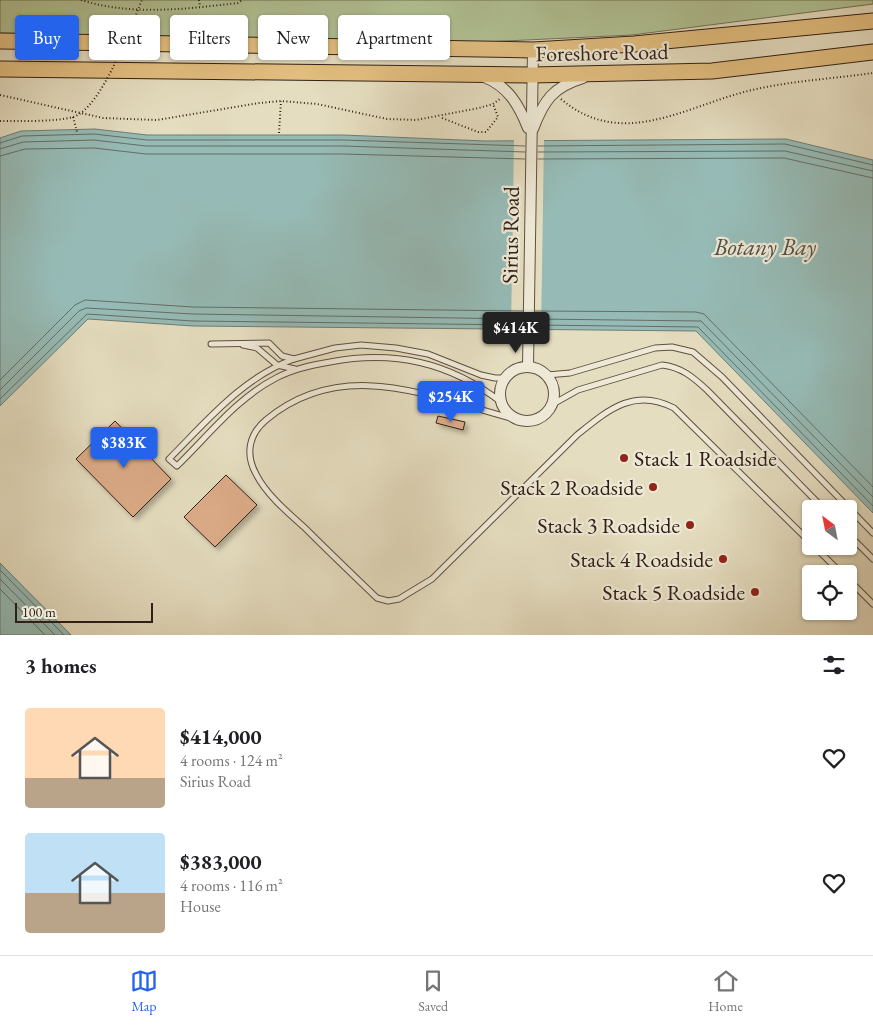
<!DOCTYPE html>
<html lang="en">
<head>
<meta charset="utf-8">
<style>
  :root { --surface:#fff; --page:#f6f6f6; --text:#202124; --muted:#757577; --line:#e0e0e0; --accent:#2563eb }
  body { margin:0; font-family:"EB Garamond",serif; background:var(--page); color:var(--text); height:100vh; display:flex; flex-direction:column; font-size:19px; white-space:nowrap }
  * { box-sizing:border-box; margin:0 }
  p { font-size:16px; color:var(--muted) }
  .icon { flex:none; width:28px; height:28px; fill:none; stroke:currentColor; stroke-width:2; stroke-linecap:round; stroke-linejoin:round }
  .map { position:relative; height:635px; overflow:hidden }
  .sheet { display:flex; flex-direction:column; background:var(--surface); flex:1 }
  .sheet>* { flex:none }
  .guide { position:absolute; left:15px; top:15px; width:500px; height:45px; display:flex; gap:10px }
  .needle { width:32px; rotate:328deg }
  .tools { position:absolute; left:802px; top:500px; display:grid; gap:10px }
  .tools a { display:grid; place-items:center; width:55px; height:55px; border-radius:5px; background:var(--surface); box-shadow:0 1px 4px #0004; font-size:25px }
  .scale { position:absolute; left:15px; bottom:12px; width:138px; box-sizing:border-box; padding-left:5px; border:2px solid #322016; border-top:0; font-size:14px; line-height:18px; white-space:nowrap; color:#322016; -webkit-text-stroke:4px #eee9d6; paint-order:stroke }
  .price { position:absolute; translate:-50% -42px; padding:0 11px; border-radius:5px; background:var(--accent); color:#fff; font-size:16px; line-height:32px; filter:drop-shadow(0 1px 2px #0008) }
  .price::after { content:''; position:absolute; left:50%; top:30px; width:15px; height:11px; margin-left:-8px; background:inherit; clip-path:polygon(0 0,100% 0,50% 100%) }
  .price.current { background:#222; color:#fff }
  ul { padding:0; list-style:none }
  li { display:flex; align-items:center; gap:15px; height:125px; padding:0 25px }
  li span { display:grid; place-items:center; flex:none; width:140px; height:100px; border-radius:5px; color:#555 }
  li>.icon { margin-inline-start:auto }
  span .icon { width:60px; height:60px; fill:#fffc; stroke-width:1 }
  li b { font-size:21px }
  h2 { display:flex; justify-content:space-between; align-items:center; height:60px; padding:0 25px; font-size:21px }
  .pill { padding:0 18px; border-radius:5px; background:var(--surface); box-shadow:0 1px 4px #0004; font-size:18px; line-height:45px }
  .pill.current { background:var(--accent); color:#fff }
  .menu { display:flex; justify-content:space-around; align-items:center; height:70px; border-top:1px solid var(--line); background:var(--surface); font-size:14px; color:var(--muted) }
  .menu a { display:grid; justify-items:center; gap:2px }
  .menu .current { color:var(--accent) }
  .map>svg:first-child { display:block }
</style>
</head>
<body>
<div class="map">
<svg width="873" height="635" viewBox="0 0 873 635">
  <defs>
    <filter id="shadow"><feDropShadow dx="3.5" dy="3.5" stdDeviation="2.5" flood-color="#0004"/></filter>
  </defs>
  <rect width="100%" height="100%" fill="#e5ddc0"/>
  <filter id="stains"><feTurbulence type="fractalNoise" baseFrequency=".004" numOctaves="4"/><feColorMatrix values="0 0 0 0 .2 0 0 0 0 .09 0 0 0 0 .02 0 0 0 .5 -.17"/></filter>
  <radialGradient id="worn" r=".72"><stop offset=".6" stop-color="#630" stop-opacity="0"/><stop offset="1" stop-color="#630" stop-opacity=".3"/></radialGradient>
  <!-- green -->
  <path fill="#b1c295" stroke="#727156" d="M0 0H873V4L632 35 463 43 0 33Z"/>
  <!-- water -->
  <g fill="#96bbb6" stroke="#6e7d76">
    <path d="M95 129 147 135H343L485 141 786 139 873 160V513L696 331 193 326 88 319 0 406V138L21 131Z"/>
    <path d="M0 563 71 635H0Z"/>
  </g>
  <!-- pier -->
  <path fill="#e5ddc0" d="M514 138H544L541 332H511Z"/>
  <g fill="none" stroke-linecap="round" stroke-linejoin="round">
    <!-- shore -->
    <g stroke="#646e66" stroke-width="1">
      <path d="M0 143 22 136 94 134 147 140H343L525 146"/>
      <path d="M538 146 785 144 873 165"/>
      <path d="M0 149 23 142 94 140 146 146H343L525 152"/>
      <path d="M538 152 785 151 873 171"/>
      <path d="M0 156 25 149 94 148 146 154H343L525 159"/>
      <path d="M538 159 784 158 873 178"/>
      <path d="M535 311 696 312 704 314 873 487"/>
      <path d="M535 319 701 321 873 497"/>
      <path d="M535 325 698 327 873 506"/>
      <path d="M0 380 75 305 85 300 193 307 523 311"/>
      <path d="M0 390 79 311 86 308 193 314 523 319"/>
      <path d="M0 399 87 314 193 321 522 325"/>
      <path d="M0 570 64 635"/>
      <path d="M0 579 55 635"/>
      <path d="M0 589 45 635"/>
    </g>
  </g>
  <!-- building -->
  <g fill="#dcac88" stroke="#322016" filter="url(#shadow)">
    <path d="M438 416 465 422 463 430 436 423Z"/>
    <path d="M115 421 171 479 133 517 76 459Z"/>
    <path d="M226 475 257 505 215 547 184 517Z"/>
  </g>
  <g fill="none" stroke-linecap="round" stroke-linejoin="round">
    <defs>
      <g id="service">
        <path d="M211 344 269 343 282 356 294 359 335 348 361 345 396 348 428 354 481 375 495 378H505"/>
        <path d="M243 345 257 348 277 365 295 369"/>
        <path d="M294 359C243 377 206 422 169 459L177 466C208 436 237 398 276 378 293 369 311 365 330 362 394 350 449 362 501 402"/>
        <path d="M547 375 570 373 655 348 672 347 693 352 722 377 873 533"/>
        <path d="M553 404 578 390 662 365C681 367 693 377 707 390L824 509"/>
        <path d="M518 420C432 398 344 355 266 420 249 434 245 454 256 474 266 494 287 512 304 527 328 551 353 575 377 598L388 601 399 599 432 579 577 435C608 410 634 387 674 408L811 543"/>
        <path d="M849 535 873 559"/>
        <path d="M814 546 842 574"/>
        <path d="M849 580 873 604"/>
      </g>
      <g id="minor">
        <path d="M484 77C508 86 519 105 528 128"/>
        <path d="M533 129C544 100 553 87 583 78"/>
        <circle cx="527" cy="394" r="27"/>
        <path d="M528 367 533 50"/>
      </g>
      <g id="primary">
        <path d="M0 41 533 50 634 44 873 21"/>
        <path d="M0 69 532 75 712 71 873 52"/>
      </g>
    </defs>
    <!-- service casing -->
    <use href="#service" stroke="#5f4f40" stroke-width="7"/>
    <!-- minor casing -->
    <use href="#minor" stroke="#5f4f40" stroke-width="12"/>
    <!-- primary casing -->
    <use href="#primary" stroke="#322016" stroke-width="17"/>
    <!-- path -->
    <g stroke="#322016" stroke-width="2" stroke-dasharray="1 2.5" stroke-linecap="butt">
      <path d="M81 0C132 16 185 9 238 3L242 0"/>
      <path d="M199 0 200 7"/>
      <path d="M0 95 103 118 157 120 259 103 281 101 317 104 387 119 416 120 479 108 493 104 500 99"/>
      <path d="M561 99C620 149 681 109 744 92 786 81 831 79 873 73"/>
      <path d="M73 117 77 132"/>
      <path d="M442 118 478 132H486L498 117 493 104"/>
      <path d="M279 133 281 101"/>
    </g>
    <!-- service -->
    <use href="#service" stroke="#eee9d6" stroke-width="5"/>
    <!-- minor -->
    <use href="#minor" stroke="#eee9d6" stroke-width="10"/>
    <!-- primary -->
    <use href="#primary" stroke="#e2be80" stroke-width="15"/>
    <!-- path-bridge -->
    <path stroke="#322016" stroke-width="2" stroke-dasharray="1 2.5" stroke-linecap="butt" d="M0 121C20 121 55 122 73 117 102 108 130 28 142 0"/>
  </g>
  <!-- markers -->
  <g fill="#8f2418" stroke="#eee9d6" stroke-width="2">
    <circle cx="624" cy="458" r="5"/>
    <circle cx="653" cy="487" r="5"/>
    <circle cx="690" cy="525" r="5"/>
    <circle cx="723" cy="559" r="5"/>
    <circle cx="755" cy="592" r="5"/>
  </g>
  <g text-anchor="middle" stroke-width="4.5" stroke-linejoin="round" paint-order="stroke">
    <!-- street labels -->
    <g font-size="22" fill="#322016" stroke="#eee9d6">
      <text transform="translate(602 52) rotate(-1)" y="8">Foreshore Road</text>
      <text transform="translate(510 235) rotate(-89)" y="8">Sirius Road</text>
    </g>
    <!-- poi labels -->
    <g font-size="22" fill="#322016" stroke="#eee9d6" text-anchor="end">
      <text x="634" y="466" text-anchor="start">Stack 1 Roadside</text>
      <text x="643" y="495">Stack 2 Roadside</text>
      <text x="680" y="533">Stack 3 Roadside</text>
      <text x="713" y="567">Stack 4 Roadside</text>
      <text x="745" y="600">Stack 5 Roadside</text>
    </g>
    <!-- water labels -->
    <g font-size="24" font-style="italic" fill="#504e46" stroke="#eee9d6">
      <text x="765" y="255">Botany Bay</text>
    </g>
  </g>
  <rect width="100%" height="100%" filter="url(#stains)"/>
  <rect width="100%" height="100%" fill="url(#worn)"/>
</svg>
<div class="tools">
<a><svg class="needle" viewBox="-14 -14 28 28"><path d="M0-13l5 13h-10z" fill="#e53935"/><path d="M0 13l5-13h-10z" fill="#757577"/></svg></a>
<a><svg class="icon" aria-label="locate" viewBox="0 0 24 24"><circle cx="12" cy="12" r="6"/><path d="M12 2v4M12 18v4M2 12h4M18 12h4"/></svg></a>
</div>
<div class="scale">100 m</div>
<b class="price current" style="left:516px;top:354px">$414K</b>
<b class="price" style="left:451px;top:423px">$254K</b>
<b class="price" style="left:124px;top:469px">$383K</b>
<div class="guide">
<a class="pill current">Buy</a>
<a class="pill">Rent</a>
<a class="pill">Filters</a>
<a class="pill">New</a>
<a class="pill">Apartment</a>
</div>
</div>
<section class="sheet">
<h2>3 homes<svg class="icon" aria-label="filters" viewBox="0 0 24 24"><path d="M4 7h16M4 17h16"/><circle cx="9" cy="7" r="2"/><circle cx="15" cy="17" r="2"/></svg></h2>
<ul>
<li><span style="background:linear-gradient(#ffd9b3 70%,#b9a48a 0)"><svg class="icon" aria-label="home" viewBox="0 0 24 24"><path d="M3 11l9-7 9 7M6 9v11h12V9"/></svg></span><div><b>$414,000</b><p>4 rooms · 124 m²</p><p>Sirius Road</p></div><svg class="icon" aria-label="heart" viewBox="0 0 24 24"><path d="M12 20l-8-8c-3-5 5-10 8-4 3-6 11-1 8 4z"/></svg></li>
<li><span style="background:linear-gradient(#bfe0f5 60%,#b9a48a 0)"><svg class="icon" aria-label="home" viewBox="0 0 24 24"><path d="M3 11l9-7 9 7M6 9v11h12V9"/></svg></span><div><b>$383,000</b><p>4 rooms · 116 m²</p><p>House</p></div><svg class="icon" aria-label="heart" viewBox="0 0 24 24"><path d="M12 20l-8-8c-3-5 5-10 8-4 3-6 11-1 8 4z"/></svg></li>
</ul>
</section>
<nav class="menu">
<a class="current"><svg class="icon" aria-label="map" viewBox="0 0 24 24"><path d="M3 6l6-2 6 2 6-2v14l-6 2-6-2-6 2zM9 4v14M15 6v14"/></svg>Map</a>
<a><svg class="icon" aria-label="saved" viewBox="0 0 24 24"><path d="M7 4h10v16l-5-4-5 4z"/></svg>Saved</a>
<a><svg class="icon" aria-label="home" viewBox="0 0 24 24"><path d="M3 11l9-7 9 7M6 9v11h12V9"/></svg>Home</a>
</nav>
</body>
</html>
